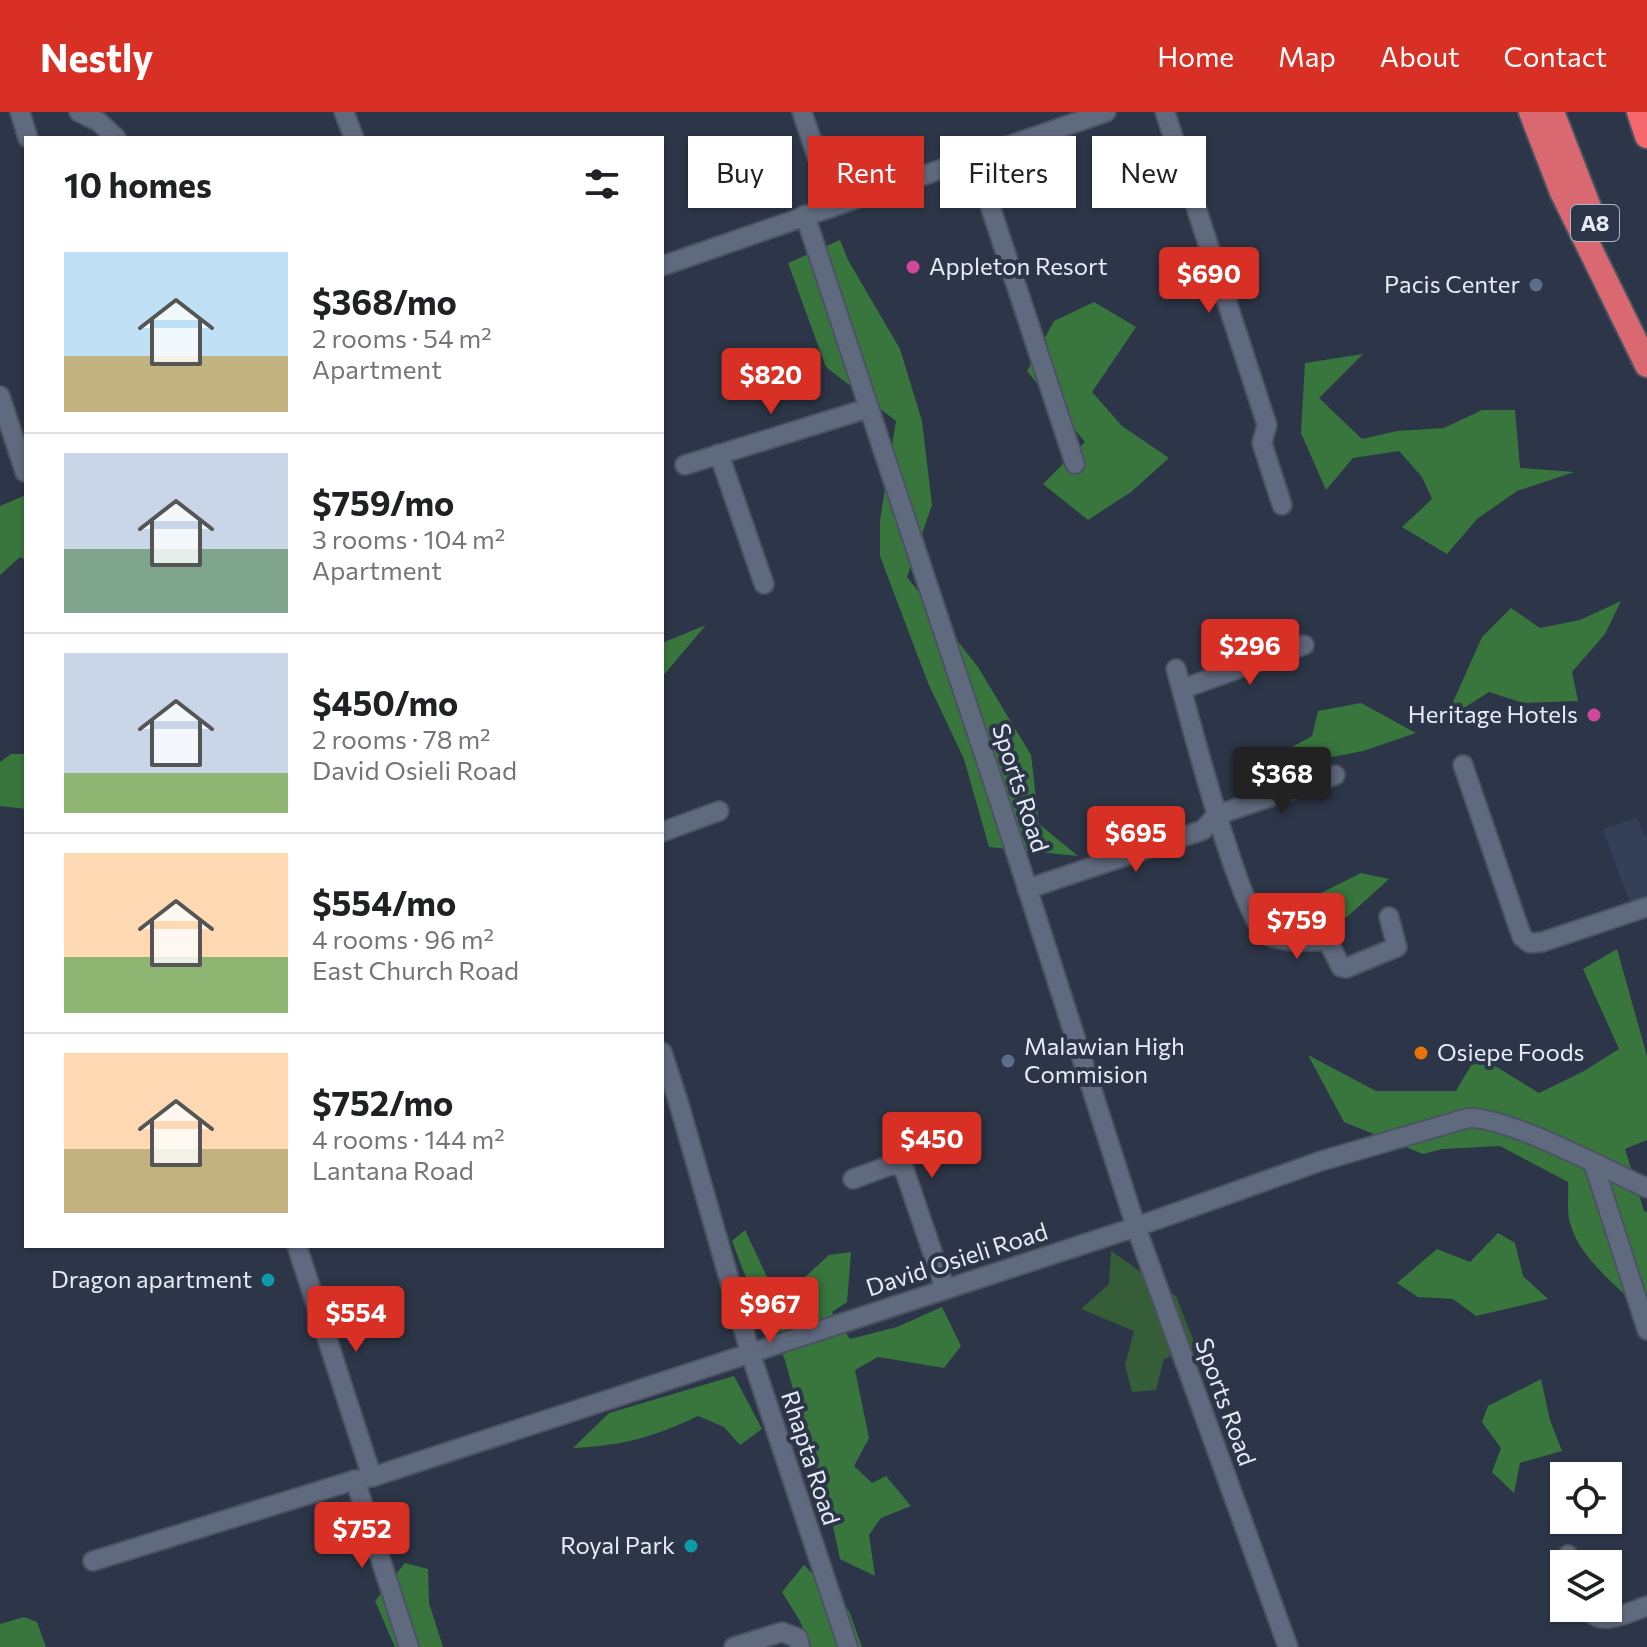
<!DOCTYPE html>
<html lang="en">
<head>
<meta charset="utf-8">
<style>
  :root { --surface:#fff; --page:#f6f6f6; --text:#202124; --muted:#757577; --line:#e0e0e0; --accent:#d93025 }
  body { margin:0; font-family:Commissioner,sans-serif; background:var(--page); color:var(--text); height:100vh; display:flex; flex-direction:column; font-size:30px; white-space:nowrap }
  * { box-sizing:border-box; margin:0 }
  p { font-size:26px; color:var(--muted) }
  .icon { flex:none; width:44px; height:44px; fill:none; stroke:currentColor; stroke-width:2; stroke-linecap:round; stroke-linejoin:round }
  .map { position:relative; flex:1; overflow:hidden }
  .panel { position:absolute; left:24px; top:24px; width:640px; height:1112px; display:flex; flex-direction:column; background:var(--surface); border-radius:0px; box-shadow:0 2px 6px #0004 }
  .panel>* { flex:none }
  .hud { position:absolute; left:688px; top:24px; width:760px; height:72px; display:flex; gap:16px }
  .controls { position:absolute; left:1550px; top:1350px; display:grid; gap:16px }
  .controls a { display:grid; place-items:center; width:72px; height:72px; border-radius:0px; background:var(--surface); box-shadow:0 2px 6px #0004; font-size:40px }
  .price { position:absolute; translate:-50% -68px; padding:0 18px; border-radius:8px; background:var(--accent); color:#fff; font-size:26px; line-height:52px; filter:drop-shadow(0 2px 4px #0008) }
  .price::after { content:''; position:absolute; left:50%; top:48px; width:24px; height:18px; margin-left:-12px; background:inherit; clip-path:polygon(0 0,100% 0,50% 100%) }
  .price.active { background:#222; color:#fff }
  ul { padding:0; list-style:none }
  li { display:flex; align-items:center; gap:24px; height:200px; padding:0 40px }
  li+li { border-top:2px solid var(--line) }
  li span { display:grid; place-items:center; flex:none; width:224px; height:160px; border-radius:0px; color:#555 }
  li>.icon { margin-inline-start:auto }
  span .icon { width:96px; height:96px; fill:#fffc; stroke-width:1 }
  li b { font-size:34px }
  h2 { display:flex; justify-content:space-between; align-items:center; height:96px; padding:0 40px; font-size:34px }
  .pill { padding:0 28px; border-radius:0px; background:var(--surface); box-shadow:0 2px 6px #0004; font-size:28px; line-height:72px }
  .pill.active { background:var(--accent); color:#fff }
  header { display:flex; align-items:center; gap:48px; box-sizing:border-box; height:112px; padding:0 40px; background:var(--accent); color:#fff }
  header strong { font-size:38px }
  nav { display:flex; gap:44px; margin-inline-start:auto; font-size:28px }
  .map>svg:first-child { display:block }
</style>
</head>
<body>
<header>
<strong>Nestly</strong>
<nav><a>Home</a><a>Map</a><a>About</a><a>Contact</a></nav>
</header>
<div class="map">
<svg width="1647" height="1535" viewBox="0 0 1647 1535">
  <rect width="100%" height="100%" fill="#2d3648"/>
  <!-- built -->
  <path fill="#354058" d="M1637 706 1644 724H1647V785L1630 791 1603 717Z"/>
  <!-- green -->
  <path fill="#355d37" d="M1111 1139 1176 1184 1196 1235 1164 1247 1156 1278 1132 1280 1125 1253 1134 1219 1081 1197 1109 1172Z"/>
  <!-- forest -->
  <g fill="#38763d">
    <path d="M840 128 848 148 900 237 922 309 932 393 907 465 978 555 1031 643 1039 712 1078 744 989 735 964 647 928 571 880 444V408L896 309 826 255 788 151Z"/>
    <path d="M1094 190 1136 215 1092 280 1122 314 1169 346 1131 380 1088 408 1043 372 1085 330 1027 259 1054 209Z"/>
    <path d="M1363 242 1319 286 1362 327 1397 319 1444 316 1482 298H1515L1520 356 1574 360 1517 379 1477 407 1447 442 1402 415 1432 387 1422 365 1399 339 1353 346 1326 378 1301 321 1305 251Z"/>
    <path d="M26 383V448L20 445 0 463V394Z"/>
    <path d="M1621 489 1605 522 1572 560 1578 589 1523 591 1489 580 1445 608 1482 525 1511 496 1540 516 1580 508Z"/>
    <path d="M706 513 662 565V531Z"/>
    <path d="M1361 591 1416 621 1363 639 1243 662 1312 624 1318 599Z"/>
    <path d="M11 642H26V697L0 694V650Z"/>
    <path d="M1361 761 1389 767 1347 805 1294 812 1301 791Z"/>
    <path d="M1617 837 1647 944V1028L1625 1037 1644 1099 1647 1100V1204C1622 1178 1581 1148 1571 1114 1566 1102 1569 1083 1568 1070L1500 1034 1442 1037 1423 1042 1344 1010 1308 943 1376 979H1456L1477 943 1539 981 1584 959 1619 937 1583 857Z"/>
    <path d="M745 1118 768 1167 805 1165 829 1143 851 1140 847 1190 832 1200 850 1227 897 1215 942 1195 961 1234 944 1256 878 1245 855 1258 869 1326 854 1354 872 1371 886 1364 911 1394 881 1406 869 1423 875 1464 840 1447 827 1386 807 1328 785 1248 743 1158 732 1129Z"/>
    <path d="M1498 1121 1515 1131 1523 1164 1548 1187 1476 1204 1453 1187 1418 1185 1397 1171 1437 1137 1470 1150Z"/>
    <path d="M734 1264 762 1317 740 1333 724 1315 698 1304C655 1325 621 1334 573 1336L609 1301Z"/>
    <path d="M1541 1267 1550 1308 1562 1339 1520 1351 1514 1381 1492 1360 1501 1336 1482 1310 1488 1294Z"/>
    <path d="M405 1451 428 1457 429 1491 443 1535H395L375 1489Z"/>
    <path d="M804 1453 849 1499 862 1535H810L800 1509 782 1480Z"/>
    <path d="M24 1505 37 1510 46 1535H0V1512Z"/>
  </g>
  <g fill="none" stroke-linecap="round" stroke-linejoin="round">
    <defs>
      <g id="minor">
        <path d="M20 0 28 26"/>
        <path d="M79 0 99 10 116 26"/>
        <path d="M344 0 354 26"/>
        <path d="M802 0 834 94"/>
        <path d="M1165 0 1267 313 1262 331 1282 393"/>
        <path d="M974 45 1075 352"/>
        <path d="M805 103 999 688 1136 1115 1288 1535"/>
        <path d="M662 154 1106 0"/>
        <path d="M0 284 25 360"/>
        <path d="M719 342 764 472"/>
        <path d="M685 353 869 296"/>
        <path d="M1176 557C1188 600 1240 805 1267 823 1283 832 1310 828 1328 829L1341 855 1346 856 1397 835 1389 805"/>
        <path d="M1182 577 1304 533"/>
        <path d="M1463 653 1522 825 1530 831 1542 830 1647 795"/>
        <path d="M662 720 719 699"/>
        <path d="M1027 777 1203 718 1217 703 1335 663"/>
        <path d="M662 940 679 992 750 1240 848 1535"/>
        <path d="M1594 1053 1647 1218"/>
        <path d="M853 1067 894 1052 904 1057 945 1177"/>
        <path d="M297 1134 372 1365"/>
        <path d="M355 1368 409 1535"/>
        <path d="M1568 1443 1572 1452"/>
        <path d="M93 1449 355 1368 372 1365 1136 1115 1321 1049 1468 1006C1507 1004 1607 1058 1647 1076"/>
        <path d="M1587 1496C1600 1517 1629 1500 1647 1494"/>
        <path d="M734 1535 782 1520 798 1526 800 1535"/>
      </g>
      <g id="trunk">
        <path d="M1531 0 1562 80 1647 253"/>
        <path d="M1552 0 1597 116"/>
      </g>
      <path id="motorway" d="M1639 0 1647 24"/>
    </defs>
    <!-- minor casing -->
    <use href="#minor" stroke="#4b5362" stroke-width="22"/>
    <!-- trunk casing -->
    <use href="#trunk" stroke="#4b5362" stroke-width="28"/>
    <!-- motorway casing -->
    <use href="#motorway" stroke="#4b5362" stroke-width="28"/>
    <!-- minor -->
    <use href="#minor" stroke="#606a7e" stroke-width="18"/>
    <!-- trunk -->
    <use href="#trunk" stroke="#d96871" stroke-width="24"/>
    <!-- motorway -->
    <use href="#motorway" stroke="#f7676e" stroke-width="24"/>
  </g>
  <!-- markers -->
  <g fill="#d1479c" stroke="#2d3648" stroke-width="3">
    <circle cx="913" cy="155" r="8"/>
    <circle cx="1594" cy="603" r="8"/>
  </g>
  <g fill="#5c6f8a" stroke="#2d3648" stroke-width="3">
    <circle cx="1536" cy="173" r="8"/>
    <circle cx="1008" cy="949" r="8"/>
  </g>
  <circle fill="#e8710a" stroke="#2d3648" stroke-width="3" cx="1421" cy="941" r="8"/>
  <g fill="#0f9aa8" stroke="#2d3648" stroke-width="3">
    <circle cx="268" cy="1168" r="8"/>
    <circle cx="691" cy="1434" r="8"/>
  </g>
  <g text-anchor="middle" stroke-width="8" stroke-linejoin="round" paint-order="stroke">
    <!-- shield labels -->
    <rect fill="#2d3648" stroke="#aeb5c2" stroke-width="2" x="1571" y="93" width="48" height="36" rx="6"/>
    <g font-size="22" font-weight="bold" fill="#e6ecf7">
      <text x="1595" y="119">A8</text>
    </g>
    <!-- poi labels -->
    <g font-size="24" fill="#e6ecf7" stroke="#2d3648" text-anchor="end">
      <text x="929" y="163" text-anchor="start">Appleton Resort</text>
      <text x="1520" y="181">Pacis Center</text>
      <text x="1578" y="611">Heritage Hotels</text>
      <text x="1024" y="943" text-anchor="start">Malawian High<tspan x="1024" dy="28">Commision</tspan></text>
      <text x="1437" y="949" text-anchor="start">Osiepe Foods</text>
      <text x="252" y="1176">Dragon apartment</text>
      <text x="675" y="1442">Royal Park</text>
    </g>
    <!-- street labels -->
    <g font-size="24" fill="#e6ecf7" stroke="#2d3648">
      <text transform="translate(1020 676) rotate(72)" y="8">Sports Road</text>
      <text transform="translate(957 1148) rotate(-18)" y="8">David Osieli Road</text>
      <text transform="translate(1225 1290) rotate(70)" y="8">Sports Road</text>
      <text transform="translate(810 1346) rotate(72)" y="8">Rhapta Road</text>
    </g>
  </g>
</svg>
<div class="controls">
<a><svg class="icon" aria-label="locate" viewBox="0 0 24 24"><circle cx="12" cy="12" r="6"/><path d="M12 2v4M12 18v4M2 12h4M18 12h4"/></svg></a>
<a><svg class="icon" aria-label="layers" viewBox="0 0 24 24"><path d="M12 4l9 5-9 5-9-5zM3 14l9 5 9-5"/></svg></a>
</div>
<b class="price" style="left:1209px;top:203px">$690</b>
<b class="price" style="left:771px;top:304px">$820</b>
<b class="price" style="left:1250px;top:575px">$296</b>
<b class="price active" style="left:1282px;top:703px">$368</b>
<b class="price" style="left:1136px;top:762px">$695</b>
<b class="price" style="left:1297px;top:849px">$759</b>
<b class="price" style="left:932px;top:1068px">$450</b>
<b class="price" style="left:770px;top:1233px">$967</b>
<b class="price" style="left:356px;top:1242px">$554</b>
<b class="price" style="left:362px;top:1458px">$752</b>
<div class="hud">
<a class="pill">Buy</a>
<a class="pill active">Rent</a>
<a class="pill">Filters</a>
<a class="pill">New</a>
</div>
<section class="panel">
<h2>10 homes<svg class="icon" aria-label="filters" viewBox="0 0 24 24"><path d="M4 7h16M4 17h16"/><circle cx="9" cy="7" r="2"/><circle cx="15" cy="17" r="2"/></svg></h2>
<ul>
<li><span style="background:linear-gradient(#bfe0f5 65%,#c2b280 0)"><svg class="icon" aria-label="home" viewBox="0 0 24 24"><path d="M3 11l9-7 9 7M6 9v11h12V9"/></svg></span><div><b>$368/mo</b><p>2 rooms · 54 m²</p><p>Apartment</p></div></li>
<li><span style="background:linear-gradient(#c9d6e8 60%,#7fa58c 0)"><svg class="icon" aria-label="home" viewBox="0 0 24 24"><path d="M3 11l9-7 9 7M6 9v11h12V9"/></svg></span><div><b>$759/mo</b><p>3 rooms · 104 m²</p><p>Apartment</p></div></li>
<li><span style="background:linear-gradient(#c9d6e8 75%,#8fb573 0)"><svg class="icon" aria-label="home" viewBox="0 0 24 24"><path d="M3 11l9-7 9 7M6 9v11h12V9"/></svg></span><div><b>$450/mo</b><p>2 rooms · 78 m²</p><p>David Osieli Road</p></div></li>
<li><span style="background:linear-gradient(#ffd9b3 65%,#8fb573 0)"><svg class="icon" aria-label="home" viewBox="0 0 24 24"><path d="M3 11l9-7 9 7M6 9v11h12V9"/></svg></span><div><b>$554/mo</b><p>4 rooms · 96 m²</p><p>East Church Road</p></div></li>
<li><span style="background:linear-gradient(#ffd9b3 60%,#c2b280 0)"><svg class="icon" aria-label="home" viewBox="0 0 24 24"><path d="M3 11l9-7 9 7M6 9v11h12V9"/></svg></span><div><b>$752/mo</b><p>4 rooms · 144 m²</p><p>Lantana Road</p></div></li>
</ul>
</section>
</div>
</body>
</html>
